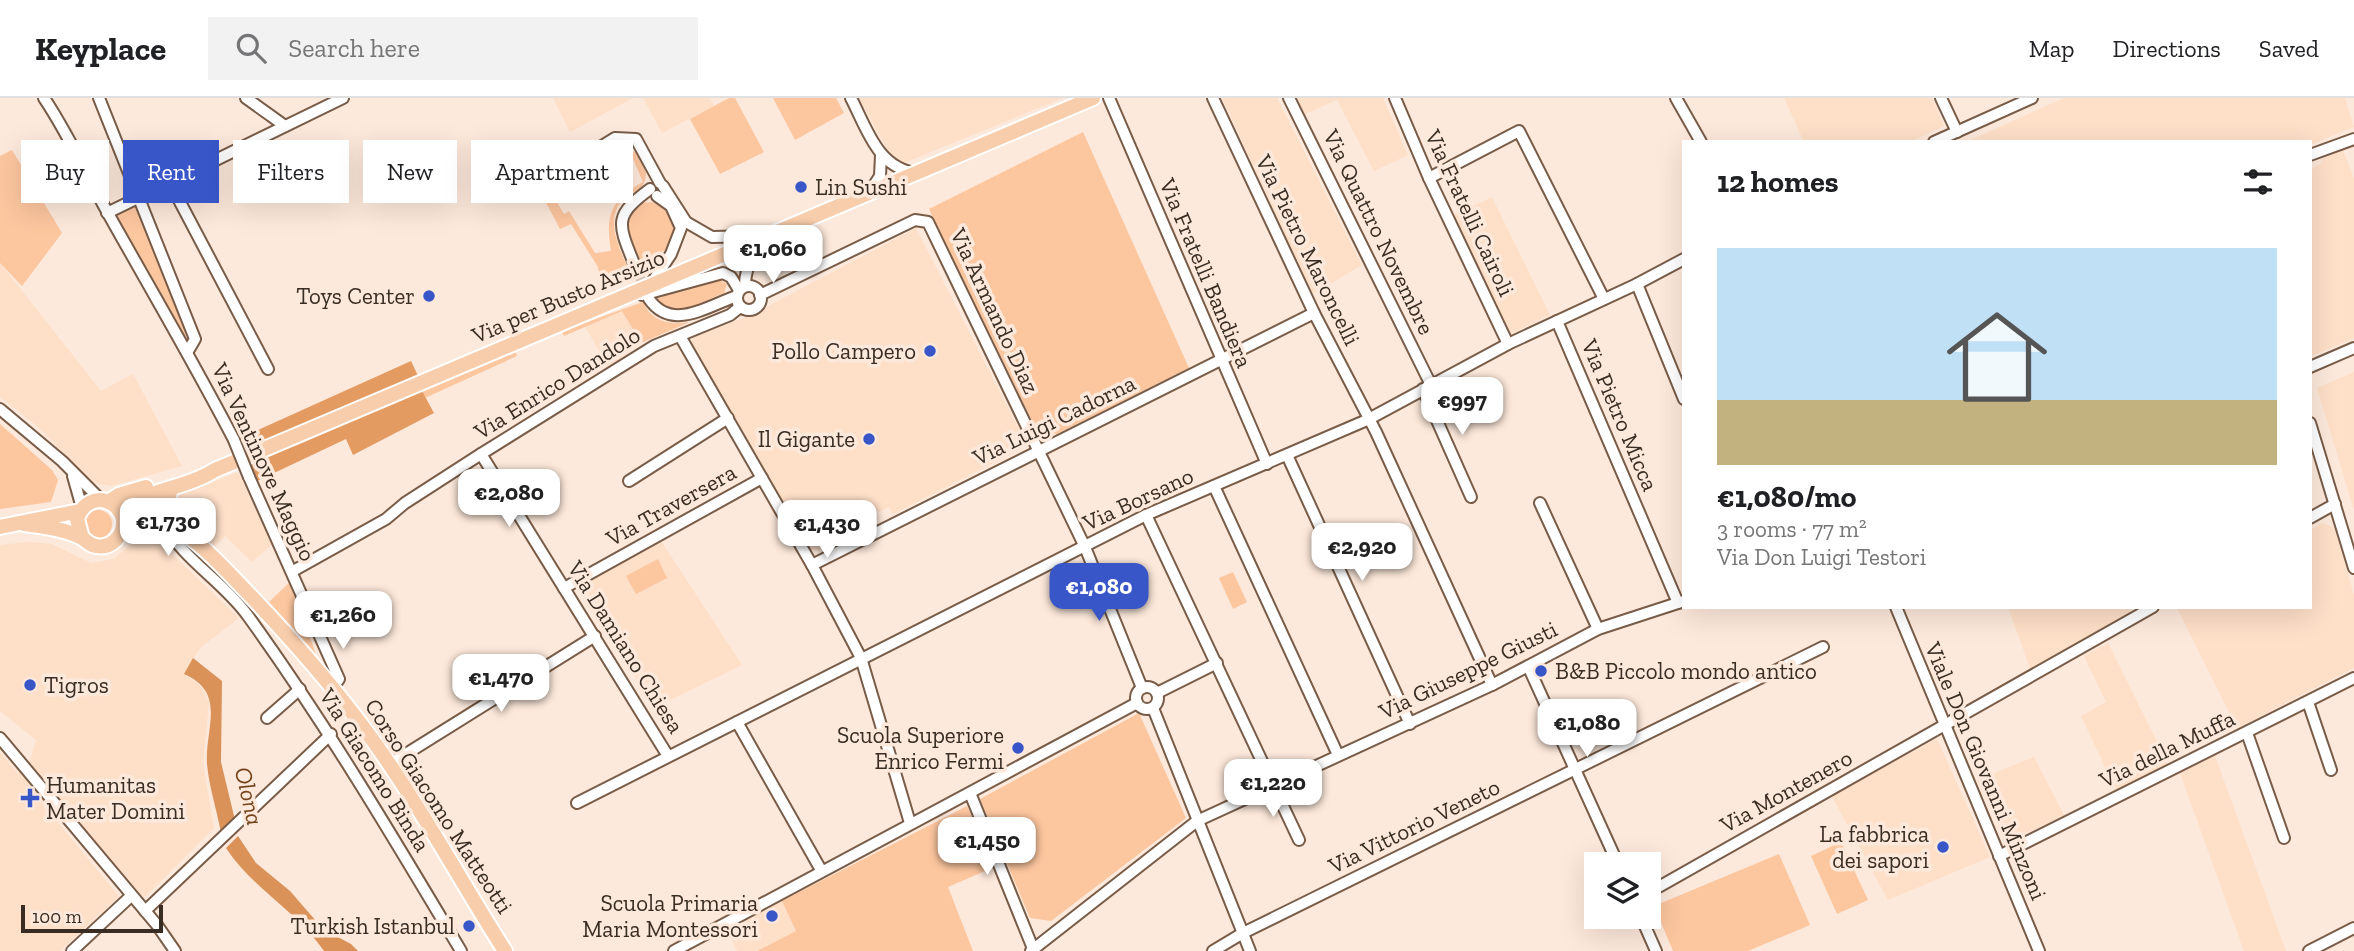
<!DOCTYPE html>
<html lang="en">
<head>
<meta charset="utf-8">
<style>
  :root { --surface:#fff; --page:#f2f2f2; --text:#202124; --muted:#757577; --line:#e0e0e0; --accent:#3856c8 }
  body { margin:0; font-family:"Zilla Slab",serif; background:var(--page); color:var(--text); height:100vh; display:flex; flex-direction:column; font-size:26px; white-space:nowrap }
  * { box-sizing:border-box; margin:0 }
  p { font-size:23px; color:var(--muted) }
  .icon { flex:none; width:38px; height:38px; fill:none; stroke:currentColor; stroke-width:2; stroke-linecap:round; stroke-linejoin:round }
  .map { position:relative; flex:1; overflow:hidden }
  .details { position:absolute; left:1682px; top:42px; width:630px; height:469px; display:flex; flex-direction:column; background:var(--surface); border-radius:0px; box-shadow:0 7px 28px #0002 }
  .details>* { flex:none }
  .banner { position:absolute; left:21px; top:42px; width:665px; height:63px; display:flex; gap:14px }
  .tools { position:absolute; left:1584px; top:754px; display:grid; gap:14px }
  .tools a { display:grid; place-items:center; width:77px; height:77px; border-radius:0px; background:var(--surface); box-shadow:0 7px 28px #0002; font-size:35px }
  .scale { position:absolute; left:21px; bottom:18px; width:142px; box-sizing:border-box; padding-left:7px; border:4px solid #382c23; border-top:0; font-size:19px; line-height:24px; white-space:nowrap; color:#382c23; -webkit-text-stroke:5px #fde9db; paint-order:stroke }
  .price { position:absolute; translate:-50% -60px; padding:0 16px; border-radius:14px; background:#fff; color:#222; font-size:23px; line-height:46px; filter:drop-shadow(0 2px 4px #0008) }
  .price::after { content:''; position:absolute; left:50%; top:42px; width:21px; height:16px; margin-left:-10px; background:inherit; clip-path:polygon(0 0,100% 0,50% 100%) }
  .price.on { background:var(--accent); color:#fff }
  ul { padding:0; list-style:none }
  li { display:grid; align-content:center; gap:14px; height:371px; padding:0 35px }
  li+li { border-top:2px solid var(--line) }
  li span { display:grid; place-items:center; height:217px; border-radius:0px; color:#555 }
  li>.icon { margin-inline-start:auto }
  span .icon { width:126px; height:126px; fill:#fffc; stroke-width:1 }
  li b { font-size:30px }
  h2 { display:flex; justify-content:space-between; align-items:center; height:84px; padding:0 35px; font-size:30px }
  .pill { padding:0 24px; border-radius:0px; background:var(--surface); box-shadow:0 7px 28px #0002; font-size:24px; line-height:63px }
  .pill.on { background:var(--accent); color:#fff }
  header { display:flex; align-items:center; gap:42px; box-sizing:border-box; height:98px; padding:0 35px; background:var(--surface); border-bottom:2px solid var(--line) }
  header strong { font-size:33px }
  nav { display:flex; gap:38px; margin-inline-start:auto; font-size:24px }
  .search { width:490px; height:63px; background:var(--page); display:flex; align-items:center; gap:18px; box-sizing:border-box; padding:0 24px; border-radius:0px; color:var(--muted); font-size:26px }
  .map>svg:first-child { display:block }
</style>
</head>
<body>
<header>
<strong>Keyplace</strong>
<div class="search"><svg class="icon" aria-label="search" viewBox="0 0 24 24"><circle cx="10" cy="10" r="6"/><path d="M15 15l6 6"/></svg>Search here</div>
<nav><a>Map</a><a>Directions</a><a>Saved</a></nav>
</header>
<div class="map">
<svg width="2354" height="853" viewBox="0 0 2354 853">
  <rect width="100%" height="100%" fill="#fde9db"/>
  <!-- built -->
  <g fill="#fedfc8">
    <path d="M553 0H633L570 34Z"/>
    <path d="M643 0H710L714 8 662 35Z"/>
    <path d="M859 0H1063L904 65 892 60Z"/>
    <path d="M1222 0H1277L1362 167 1313 196Z"/>
    <path d="M1294 0H1383L1408 57 1374 73 1337 2 1303 17Z"/>
    <path d="M1784 0H1932L1944 28 1910 44H1804Z"/>
    <path d="M2064 0H2345L2354 29 2310 47V44H1966Z"/>
    <path d="M2343 52 2354 80V240L2310 259V71L2321 66 2322 61Z"/>
    <path d="M1492 99 1550 217 1510 236 1452 118Z"/>
    <path d="M916 130 1024 341 1019 352 893 416 889 409 869 419 867 428 817 453 810 451 692 246V240L749 218Z"/>
    <path d="M0 165 101 293 133 276 182 368 111 388 93 385 37 328 0 299Z"/>
    <path d="M622 213 641 245 608 269 585 228Z"/>
    <path d="M2354 274V412L2317 290Z"/>
    <path d="M238 374 272 447 252 464 225 438 214 449 173 406 177 398Z"/>
    <path d="M2323 425 2334 430 2354 497V570L2237 630 2177 510 2310 509V432Z"/>
    <path d="M144 435 176 460 239 520 200 550 184 576 201 588 209 604 203 666 214 730 144 800 63 705 51 716 119 798 60 853H0V654L18 675 30 664 36 642 0 613V447L28 444 52 446 91 465 114 461Z"/>
    <path d="M661 443 742 567 654 610 580 486Z"/>
    <path d="M2008 509H2129L2130 517 2031 573Z"/>
    <path d="M2108 545 2168 666 2116 692 2081 618 2106 604 2084 558Z"/>
    <path d="M1937 641 1990 759 1888 802 1831 697Z"/>
    <path d="M2215 658 2286 853H2244L2180 675Z"/>
    <path d="M2034 659 2064 717 2005 745 1977 682Z"/>
    <path d="M782 803 796 833 757 853H737L728 833Z"/>
  </g>
  <!-- green -->
  <g fill="#fcc69f">
    <path d="M729 0H735L764 54 720 76 690 21Z"/>
    <path d="M773 0H836L844 15 795 42Z"/>
    <path d="M1083 34 1189 270 1057 336 1036 331 929 111Z"/>
    <path d="M555 48 562 63V76L546 86 564 116 569 113 595 155 611 153C605 117 611 101 643 84L633 61 628 58 621 61 620 57 629 53 637 54C647 68 649 76 641 92 634 99 636 91 628 97 604 116 616 143 626 166L636 162 625 124 636 107C667 95 684 123 670 150L600 182 598 169 571 126 560 131 525 65Z"/>
    <path d="M12 52 62 135 22 188 0 165V58Z"/>
    <path d="M137 105 181 215 188 246 115 116Z"/>
    <path d="M718 181 727 186 724 195 682 213 660 206 656 198Z"/>
    <path d="M643 204C652 224 669 227 690 224L641 245 622 213 564 238 562 233Z"/>
    <path d="M515 253 517 258 425 300 422 293Z"/>
    <path d="M0 326 52 372 58 382 51 404 0 411Z"/>
    <circle cx="98" cy="426" r="14"/>
    <path d="M658 461 667 480 636 496 626 478Z"/>
    <path d="M1233 474 1247 504 1233 511 1219 480Z"/>
    <path d="M289 485 316 556 269 504Z"/>
    <path d="M1139 615 1186 720 1051 823 1030 820 980 701Z"/>
    <path d="M967 708 994 769 948 789 973 853H757L796 833 782 803Z"/>
    <path d="M1841 744 1868 802 1837 816 1811 758Z"/>
    <path d="M1779 756 1810 827 1748 853H1673L1654 808Z"/>
  </g>
  <!-- forest -->
  <g fill="#e39b62">
    <path d="M411 263 419 280 243 354 238 341Z"/>
    <path d="M422 293 434 315 353 357 346 341 255 384 248 366Z"/>
  </g>
  <!-- water -->
  <g fill="#da9259">
    <path d="M193 560 222 583 221 664 235 722 221 735C217 712 209 689 207 666 205 629 227 595 184 576Z"/>
    <path d="M238 738 256 765 290 793 323 831 351 846 358 853H324C297 813 252 790 226 750Z"/>
  </g>
  <g fill="none" stroke-linecap="round" stroke-linejoin="round">
    <!-- minor-tunnel -->
    <path stroke="#d6c3b6" stroke-width="10" stroke-dasharray="10 5" stroke-linecap="butt" d="M633 163 647 196"/>
    <defs>
      <g id="minor">
        <path d="M44 0C69 37 87 78 109 117 151 192 194 265 234 342"/>
        <path d="M99 0 195 241 188 253"/>
        <path d="M246 0 285 28"/>
        <path d="M851 0C867 31 878 71 917 75"/>
        <path d="M1109 0 1267 366"/>
        <path d="M1213 0 1314 215 1376 334 1492 587"/>
        <path d="M1289 0 1431 287"/>
        <path d="M1395 0 1429 80 1508 246"/>
        <path d="M1676 0 1701 44"/>
        <path d="M1941 0 1957 34"/>
        <path d="M615 40 610 55 614 85 579 92 569 83 570 68 615 40 636 41 660 85"/>
        <path d="M1934 44 2032 0"/>
        <path d="M2310 57 2354 41"/>
        <path d="M1429 80 1519 33 1604 201"/>
        <path d="M170 85 268 271"/>
        <path d="M663 88 686 124 712 139 759 138"/>
        <path d="M869 95 880 78 881 57"/>
        <path d="M107 115 343 0"/>
        <path d="M633 163C617 124 615 117 650 91"/>
        <path d="M651 186 671 156 681 130 671 108 657 98"/>
        <path d="M1637 186 1684 301"/>
        <circle cx="749" cy="200" r="12"/>
        <path d="M745 188C745 161 759 151 781 138"/>
        <path d="M642 197 723 175 731 179 739 192"/>
        <path d="M760 197 915 122 928 124 1085 449 1142 590"/>
        <path d="M649 201C672 234 707 208 737 198"/>
        <path d="M1557 223 1678 505"/>
        <path d="M680 238 812 467 861 560 910 725"/>
        <path d="M2310 269 2354 250"/>
        <path d="M1423 291 1471 399"/>
        <path d="M0 311 62 363 101 402"/>
        <path d="M2310 325 2354 470"/>
        <path d="M481 356 668 658"/>
        <path d="M1287 357 1410 626"/>
        <path d="M73 378 82 410"/>
        <path d="M249 379 339 581 333 589"/>
        <path d="M629 383 728 320"/>
        <path d="M1214 388 1338 657"/>
        <path d="M1540 405 1598 531"/>
        <path d="M1146 417 1299 742"/>
        <path d="M2310 420 2335 406"/>
        <path d="M163 424C183 462 223 483 248 518 326 626 393 739 461 853"/>
        <path d="M812 467 1314 215"/>
        <path d="M293 473 386 421 405 405 481 356 654 248 730 217 740 209"/>
        <path d="M564 490 762 380"/>
        <path d="M1896 509 2039 853"/>
        <path d="M1528 568 1618 766"/>
        <circle cx="1147" cy="600" r="11"/>
        <path d="M1157 595 1217 565"/>
        <path d="M2308 604 2331 672"/>
        <path d="M1153 610 1250 853"/>
        <path d="M267 620 300 591"/>
        <path d="M737 624 821 772"/>
        <path d="M2247 635 2284 740"/>
        <path d="M0 640 157 827 175 853"/>
        <path d="M390 666 595 538"/>
        <path d="M970 695 1034 853"/>
        <path d="M577 705 1146 417 1367 322 1508 246 1637 186 1684 161"/>
        <path d="M1999 758 2354 580"/>
        <path d="M1648 795 2153 509"/>
        <path d="M145 813 331 636"/>
        <path d="M1641 819 1656 853"/>
        <path d="M72 853 131 798"/>
        <path d="M674 853 1137 605"/>
        <path d="M1031 853 1197 723 1492 587 1598 531 1684 503"/>
        <path d="M1213 853 1243 835 1823 549"/>
        <path d="M2309 853 2354 830"/>
      </g>
      <g id="major">
        <path d="M171 390C164 409 178 420 189 435"/>
        <path d="M108 404 119 397 146 389"/>
        <path d="M119 413C147 391 185 391 215 372L1093 0"/>
        <path d="M121 416C171 409 213 459 244 491 297 546 347 603 390 667 431 727 466 792 505 853"/>
        <path d="M24 426C42 428 66 431 82 440 87 443 89 447 96 448 111 451 124 438 123 422 122 415 117 409 111 405 96 397 82 406 77 421L82 440"/>
        <path d="M0 429 80 413"/>
      </g>
    </defs>
    <!-- minor casing -->
    <use href="#minor" stroke="#785c48" stroke-width="14"/>
    <!-- major casing -->
    <use href="#major" stroke="#fff" stroke-width="18"/>
    <!-- minor -->
    <use href="#minor" stroke="#fff" stroke-width="10"/>
    <!-- major -->
    <use href="#major" stroke="#f8cdab" stroke-width="14"/>
    <defs>
      <path id="minor-bridge" d="M234 342 249 379"/>
    </defs>
    <!-- minor-bridge casing -->
    <use href="#minor-bridge" stroke="#785c48" stroke-width="14" stroke-linecap="butt"/>
    <!-- minor-bridge -->
    <use href="#minor-bridge" stroke="#fff" stroke-width="10"/>
  </g>
  <!-- markers -->
  <g fill="#3856c8" stroke="#fde9db" stroke-width="2.5">
    <circle cx="801" cy="89" r="7"/>
    <circle cx="429" cy="198" r="7"/>
    <circle cx="930" cy="253" r="7"/>
    <circle cx="869" cy="341" r="7"/>
    <circle cx="1541" cy="573" r="7"/>
    <circle cx="30" cy="587" r="7"/>
    <circle cx="1018" cy="650" r="7"/>
    <path d="M26.5 689.5h7v7h7v7h-7v7h-7v-7h-7v-7h7z"/>
    <circle cx="1943" cy="749" r="7"/>
    <circle cx="772" cy="818" r="7"/>
    <circle cx="469" cy="828" r="7"/>
  </g>
  <g text-anchor="middle" stroke-width="7" stroke-linejoin="round" paint-order="stroke">
    <!-- poi labels -->
    <g font-size="23" fill="#382c23" stroke="#fde9db" text-anchor="end">
      <text x="815" y="97" text-anchor="start">Lin Sushi</text>
      <text x="415" y="206">Toys Center</text>
      <text x="916" y="261">Pollo Campero</text>
      <text x="855" y="349">Il Gigante</text>
      <text x="1555" y="581" text-anchor="start">B&amp;B Piccolo mondo antico</text>
      <text x="44" y="595" text-anchor="start">Tigros</text>
      <text x="1004" y="645">Scuola Superiore<tspan x="1004" dy="26">Enrico Fermi</tspan></text>
      <text x="46" y="695" text-anchor="start">Humanitas<tspan x="46" dy="26">Mater Domini</tspan></text>
      <text x="1929" y="744">La fabbrica<tspan x="1929" dy="26">dei sapori</tspan></text>
      <text x="758" y="813">Scuola Primaria<tspan x="758" dy="26">Maria Montessori</tspan></text>
      <text x="455" y="836">Turkish Istanbul</text>
    </g>
    <!-- street labels -->
    <g font-size="23" fill="#382c23" stroke="#fde9db">
      <text transform="translate(1470 115) rotate(65)" y="8">Via Fratelli Cairoli</text>
      <text transform="translate(1379 134) rotate(64)" y="8">Via Quattro Novembre</text>
      <text transform="translate(1308 152) rotate(64)" y="8">Via Pietro Maroncelli</text>
      <text transform="translate(1206 175) rotate(67)" y="8">Via Fratelli Bandiera</text>
      <text transform="translate(568 198) rotate(-23)" y="8">Via per Busto Arsizio</text>
      <text transform="translate(995 213) rotate(65)" y="8">Via Armando Diaz</text>
      <text transform="translate(557 285) rotate(-32)" y="8">Via Enrico Dandolo</text>
      <text transform="translate(1620 317) rotate(67)" y="8">Via Pietro Micca</text>
      <text transform="translate(1054 322) rotate(-26)" y="8">Via Luigi Cadorna</text>
      <text transform="translate(264 364) rotate(65)" y="8">Via Ventinove Maggio</text>
      <text transform="translate(1138 401) rotate(-25)" y="8">Via Borsano</text>
      <text transform="translate(671 407) rotate(-29)" y="8">Via Traversera</text>
      <text transform="translate(626 549) rotate(58)" y="8">Via Damiano Chiesa</text>
      <text transform="translate(1468 572) rotate(-26)" y="8">Via Giuseppe Giusti</text>
      <text transform="translate(2167 651) rotate(-26)" y="8">Via della Muffa</text>
      <text transform="translate(375 672) rotate(58)" y="8">Via Giacomo Binda</text>
      <text transform="translate(1986 673) rotate(67)" y="8">Viale Don Giovanni Minzoni</text>
      <text transform="translate(1786 693) rotate(-29)" y="8">Via Montenero</text>
      <text transform="translate(439 708) rotate(57)" y="8">Corso Giacomo Matteotti</text>
      <text transform="translate(1414 728) rotate(-26)" y="8">Via Vittorio Veneto</text>
    </g>
    <!-- water labels -->
    <g font-size="24" font-style="italic" fill="#73431a" stroke="#fde9db">
      <text transform="translate(249 698) rotate(77)" y="8">Olona</text>
    </g>
  </g>
</svg>
<div class="tools">
<a><svg class="icon" aria-label="layers" viewBox="0 0 24 24"><path d="M12 4l9 5-9 5-9-5zM3 14l9 5 9-5"/></svg></a>
</div>
<div class="scale">100 m</div>
<b class="price" style="left:773px;top:187px">€1,060</b>
<b class="price" style="left:1462px;top:339px">€997</b>
<b class="price" style="left:509px;top:431px">€2,080</b>
<b class="price" style="left:168px;top:460px">€1,730</b>
<b class="price" style="left:827px;top:462px">€1,430</b>
<b class="price" style="left:1362px;top:485px">€2,920</b>
<b class="price on" style="left:1099px;top:525px">€1,080</b>
<b class="price" style="left:343px;top:553px">€1,260</b>
<b class="price" style="left:501px;top:616px">€1,470</b>
<b class="price" style="left:1587px;top:661px">€1,080</b>
<b class="price" style="left:1273px;top:721px">€1,220</b>
<b class="price" style="left:987px;top:779px">€1,450</b>
<div class="banner">
<a class="pill">Buy</a>
<a class="pill on">Rent</a>
<a class="pill">Filters</a>
<a class="pill">New</a>
<a class="pill">Apartment</a>
</div>
<section class="details">
<h2>12 homes<svg class="icon" aria-label="filters" viewBox="0 0 24 24"><path d="M4 7h16M4 17h16"/><circle cx="9" cy="7" r="2"/><circle cx="15" cy="17" r="2"/></svg></h2>
<ul>
<li><span style="background:linear-gradient(#bfe0f5 70%,#c2b280 0)"><svg class="icon" aria-label="home" viewBox="0 0 24 24"><path d="M3 11l9-7 9 7M6 9v11h12V9"/></svg></span><div><b>€1,080/mo</b><p>3 rooms · 77 m²</p><p>Via Don Luigi Testori</p></div></li>
</ul>
</section>
</div>
</body>
</html>
